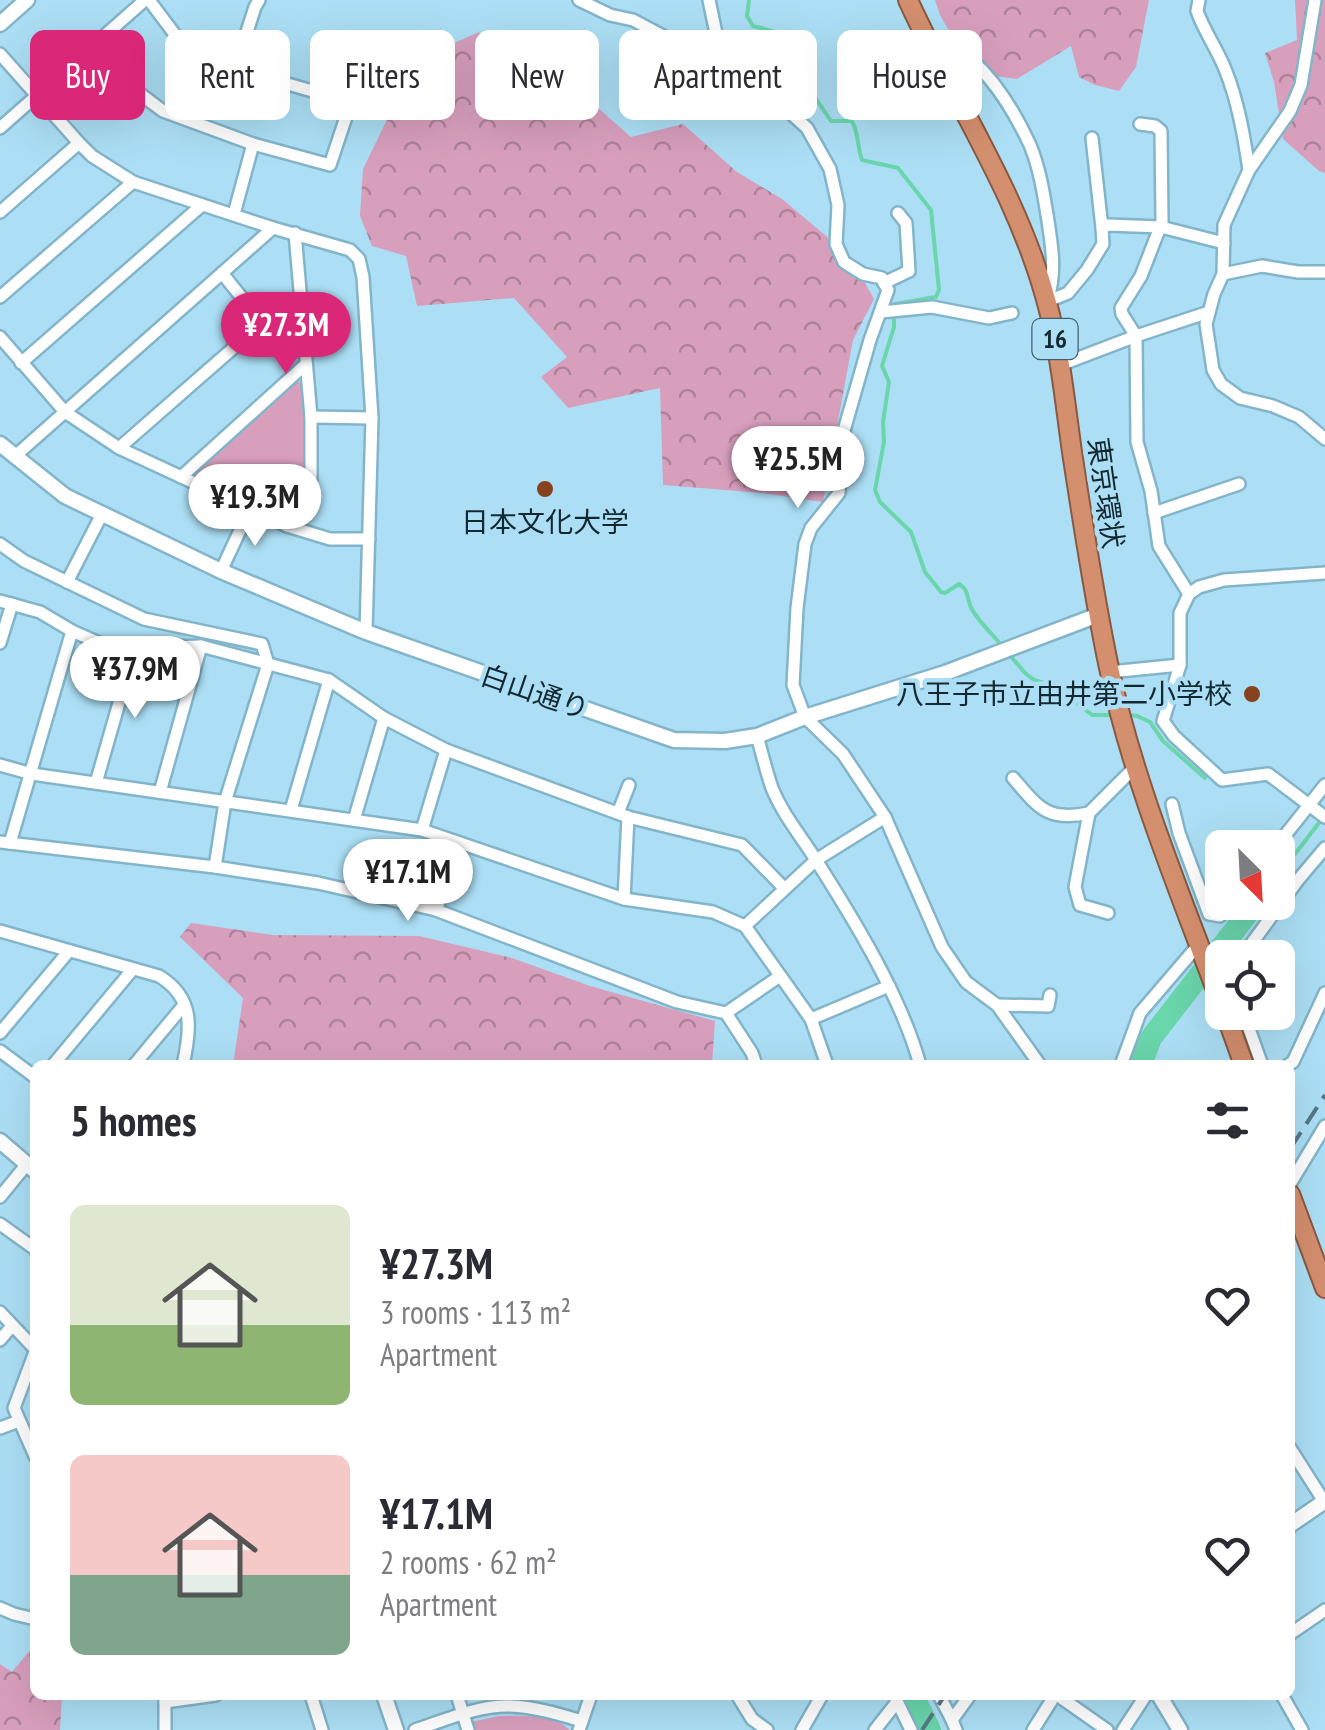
<!DOCTYPE html>
<html lang="en">
<head>
<meta charset="utf-8">
<style>
  :root { --surface:#fff; --page:#f7f7f7; --text:#2b2b33; --muted:#7c7c81; --accent:#db2777 }
  body { margin:0; font-family:"PT Sans Narrow","Noto Sans JP",sans-serif; background:var(--page); color:var(--text); height:100vh; display:flex; flex-direction:column; font-size:38px; white-space:nowrap }
  * { box-sizing:border-box; margin:0 }
  p { font-size:32px; color:var(--muted) }
  .icon { flex:none; width:55px; height:55px; fill:none; stroke:currentColor; stroke-width:2; stroke-linecap:round; stroke-linejoin:round }
  .map { position:relative; flex:1; overflow:hidden }
  .side { position:absolute; left:30px; top:1060px; width:1265px; height:640px; display:flex; flex-direction:column; background:var(--surface); border-radius:15px; box-shadow:0 10px 40px #0002 }
  .side>* { flex:none }
  .guide { position:absolute; left:30px; top:30px; width:1265px; height:90px; display:flex; gap:20px }
  .needle { width:65px; rotate:156deg }
  .buttons { position:absolute; left:1205px; top:830px; display:grid; gap:20px }
  .buttons a { display:grid; place-items:center; width:90px; height:90px; border-radius:15px; background:var(--surface); box-shadow:0 10px 40px #0002; font-size:50px }
  .price { position:absolute; translate:-50% -85px; padding:0 22px; border-radius:35px; background:#fff; color:#222; font-size:32px; line-height:65px; filter:drop-shadow(0 2px 5px #0008) }
  .price::after { content:''; position:absolute; left:50%; top:60px; width:30px; height:22px; margin-left:-15px; background:inherit; clip-path:polygon(0 0,100% 0,50% 100%) }
  .price.selected { background:var(--accent); color:#fff }
  ul { padding:0; list-style:none }
  li { display:flex; align-items:center; gap:30px; height:250px; padding:0 40px }
  li span { display:grid; place-items:center; flex:none; width:280px; height:200px; border-radius:15px; color:#555 }
  li>.icon { margin-inline-start:auto }
  span .icon { width:120px; height:120px; fill:#fffc; stroke-width:1 }
  li b { font-size:42px }
  h2 { display:flex; justify-content:space-between; align-items:center; height:120px; padding:0 40px; font-size:42px }
  .chip { padding:0 35px; border-radius:15px; background:var(--surface); box-shadow:0 10px 40px #0002; font-size:35px; line-height:90px }
  .chip.selected { background:var(--accent); color:#fff }
  .map>svg:first-child { display:block }
</style>
</head>
<body>
<div class="map">
<svg width="1325" height="1730" viewBox="0 0 1325 1730">
  <defs>
    <pattern id="forest-crowns" width="20" height="18" patternUnits="userSpaceOnUse" patternTransform="scale(2.5)"><rect width="20" height="18" fill="#d89fbd"/><path d="M2 6a3 3 0 1 1 6 0M12 15a3 3 0 1 1 6 0" fill="none" stroke="#ae829a"/></pattern>
  </defs>
  <rect width="100%" height="100%" fill="#acdff5"/>
  <!-- forest -->
  <g fill="url(#forest-crowns)">
    <path d="M935 0H1149L1136 67 1119 91 1095 85 1079 77 1071 46 1017 79 972 73 940 15Z"/>
    <path d="M1295 0H1325V173L1319 171 1283 139 1274 82 1265 53 1297 40Z"/>
    <path d="M479 32 493 72 537 101 563 77 631 137 683 124 737 172 782 199 850 256 874 299 853 340 823 502 762 493 663 485 660 388 568 408 541 377 567 357 514 298 417 306 406 256 372 246 360 216 363 169 416 60Z"/>
    <path d="M191 923 273 935 419 936 512 958 590 986 715 1021 712 1065H233L243 998 180 937Z"/>
    <path d="M35 1644V1695H62L60 1730H0V1664L12 1672Z"/>
  </g>
  <!-- park -->
  <g fill="#d89fbd">
    <path d="M296 381 302 384 305 481 289 512 280 516 195 479 194 472Z"/>
    <path d="M499 1716C520 1715 554 1715 570 1730H473L471 1722Z"/>
  </g>
  <g fill="none" stroke-linecap="round" stroke-linejoin="round">
    <!-- stream -->
    <g stroke="#6ad6ac" stroke-width="4">
      <path d="M749 0 747 16 753 26 783 34 808 87 831 121H852C859 134 857 146 862 160L898 168 931 210 939 290 936 297 895 304"/>
      <path d="M894 315V327L882 366 889 382 883 422 884 442 875 490 880 502 911 532 925 572 941 592 945 593 959 584C969 591 966 594 970 605 975 619 992 633 1001 645"/>
      <path d="M1007 652 1026 674 1034 680 1055 686 1092 715H1114"/>
      <path d="M1129 715 1137 716 1150 722 1163 741 1205 778"/>
      <path d="M1278 876 1322 819"/>
      <path d="M1248 913 1256 902"/>
    </g>
    <!-- river -->
    <g stroke="#6ad6ac" stroke-width="22">
      <path d="M1141 1065 1151 1038 1248 913"/>
      <path d="M913 1695 930 1730"/>
    </g>
    <defs>
      <g id="minor">
        <path d="M579 0 610 15 633 20 667 38 688 75 700 83 744 80 775 99 807 128 830 169 838 205 836 244 844 262 863 274 882 278 884 283"/>
        <path d="M709 0 726 81"/>
        <path d="M1199 0 1197 11C1204 31 1217 49 1225 69 1238 101 1244 136 1249 170"/>
        <path d="M1315 0 1301 85 1290 111 1249 170 1224 225 1223 274 1214 294 1206 324 1213 370 1221 384 1240 398 1273 406 1299 417 1325 439"/>
        <path d="M927 36C976 47 1010 102 1030 145 1040 169 1044 196 1048 221 1052 247 1056 272 1048 298"/>
        <path d="M95 43 135 90 163 111 253 144 330 165 351 102 228 67 191 51 176 36 149 0"/>
        <path d="M0 54 79 143 92 156 133 182 273 228 350 250 359 259 363 277 372 418 366 632"/>
        <path d="M802 62 803 61"/>
        <path d="M235 69 255 7 259 0"/>
        <path d="M793 70 794 69"/>
        <path d="M1140 124 1155 126 1161 131 1162 222 1141 276 1121 308 1122 314 1136 336 1137 442 1151 491 1159 546 1189 594"/>
        <path d="M0 128 145 0"/>
        <path d="M1092 138 1102 228"/>
        <path d="M0 212 79 143"/>
        <path d="M234 214 253 144"/>
        <path d="M1223 274 1262 266 1298 272H1325"/>
        <path d="M884 283 888 290 870 340 843 434 839 493 811 528 805 544 797 608 793 685 805 717 843 754 885 817 942 947 966 982 997 1005 1040 1065"/>
        <path d="M884 283 909 271 906 223 898 213"/>
        <path d="M0 297 133 182"/>
        <path d="M1046 302 1068 293 1087 270 1103 244 1102 228 1108 225 1161 227 1224 243"/>
        <path d="M881 312 932 307 989 318 1012 313"/>
        <path d="M0 337 65 412 119 448 287 526 330 539H369"/>
        <path d="M21 363 202 205"/>
        <path d="M1060 365 1136 336 1209 312"/>
        <path d="M311 417 372 418"/>
        <path d="M119 448 262 323 222 273"/>
        <path d="M14 457 273 228"/>
        <path d="M181 477 306 364"/>
        <path d="M1154 513 1239 484"/>
        <path d="M287 526 304 501 311 479V417L295 233"/>
        <path d="M0 544 24 561 144 619 262 644 268 664 225 802 215 867"/>
        <path d="M221 571 250 509"/>
        <path d="M67 582 102 514"/>
        <path d="M0 601 40 612 72 631 113 649 201 646 329 680 384 718 446 750 628 817 624 899"/>
        <path d="M0 643 12 604"/>
        <path d="M1180 665 1163 721 1174 736 1222 780 1268 774 1325 817"/>
        <path d="M1110 672 1180 665V613L1189 594 1199 587 1224 580 1325 573"/>
        <path d="M757 736C762 753 766 771 772 788 783 815 801 836 816 860 854 920 901 996 920 1065"/>
        <path d="M0 765 32 774 422 830 624 899 713 912 745 926 811 1019 827 1065"/>
        <path d="M1013 778C1038 807 1047 822 1089 813"/>
        <path d="M96 783 135 647"/>
        <path d="M160 792 201 646"/>
        <path d="M1172 804 1179 833 1209 914 1220 916 1231 902"/>
        <path d="M291 810 329 680"/>
        <path d="M618 813 629 785"/>
        <path d="M628 817 742 845 784 888"/>
        <path d="M354 820 384 718"/>
        <path d="M422 830 446 750"/>
        <path d="M0 842 215 867 318 883 436 910 677 1002 726 1013 780 976"/>
        <path d="M10 843 72 631"/>
        <path d="M1275 848 1325 785"/>
        <path d="M436 910 462 844"/>
        <path d="M1108 913 1080 905 1075 887 1089 813 1135 767"/>
        <path d="M745 926 816 860 885 817"/>
        <path d="M0 931 159 976C195 998 191 1029 183 1065"/>
        <path d="M1241 958 1298 880 1325 848"/>
        <path d="M997 1005 1048 1006 1050 995"/>
        <path d="M1243 1012 1262 1065"/>
        <path d="M726 1013 752 1053 756 1065"/>
        <path d="M811 1019 889 986"/>
        <path d="M0 1033 69 951"/>
        <path d="M0 1051 35 1077"/>
        <path d="M53 1065 133 969"/>
        <path d="M134 1065 184 1005"/>
        <path d="M1121 1065 1140 1013 1200 943"/>
        <path d="M1288 1065 1293 1062 1325 993"/>
        <path d="M1290 1184 1325 1126"/>
        <path d="M0 1197 27 1164"/>
        <path d="M0 1224 35 1249"/>
        <path d="M0 1312 35 1349"/>
        <path d="M0 1340 12 1326"/>
        <path d="M35 1352 14 1408 35 1456"/>
        <path d="M0 1428 19 1421"/>
        <path d="M1290 1448 1325 1503"/>
        <path d="M0 1608 14 1614 35 1619"/>
        <path d="M1290 1634 1325 1610"/>
        <path d="M165 1695V1730"/>
        <path d="M311 1695 322 1730"/>
        <path d="M457 1695 468 1730"/>
        <path d="M740 1695 739 1698 752 1719 767 1730"/>
        <path d="M894 1695 911 1730"/>
        <path d="M939 1695 952 1720"/>
        <path d="M1057 1695 1107 1730"/>
        <path d="M1282 1695 1302 1730"/>
        <path d="M165 1702 216 1695"/>
        <path d="M415 1730C445 1720 479 1705 510 1706 535 1707 558 1714 582 1721"/>
        <path d="M579 1730 591 1695"/>
        <path d="M802 1730 822 1695"/>
        <path d="M875 1730 897 1702"/>
        <path d="M956 1730 952 1720 970 1695"/>
        <path d="M1033 1730 1055 1695"/>
        <path d="M1123 1730 1146 1695"/>
      </g>
      <g id="tertiary">
        <path d="M0 24 27 0"/>
        <path d="M0 444 65 496 221 571 366 632 674 740 725 741 757 736 805 717 945 673 1098 615"/>
        <path d="M0 1141 35 1171"/>
        <path d="M1290 1525 1325 1501"/>
        <path d="M384 1695 396 1730"/>
        <path d="M1159 1695 1180 1730"/>
      </g>
      <g id="trunk">
        <path d="M908 0C954 101 1018 194 1047 303 1060 351 1065 402 1072 452 1083 524 1094 597 1109 668 1134 784 1181 895 1222 1006"/>
        <path d="M1225 1012 1244 1065"/>
        <path d="M1290 1194 1325 1288"/>
      </g>
    </defs>
    <!-- minor casing -->
    <use href="#minor" stroke="#83b5ca" stroke-width="16"/>
    <!-- tertiary casing -->
    <use href="#tertiary" stroke="#83b5ca" stroke-width="19"/>
    <!-- trunk casing -->
    <use href="#trunk" stroke="#8a5941" stroke-width="22"/>
    <!-- minor -->
    <use href="#minor" stroke="#fff" stroke-width="11"/>
    <!-- tertiary -->
    <use href="#tertiary" stroke="#fff" stroke-width="14"/>
    <!-- trunk -->
    <use href="#trunk" stroke="#d48f6e" stroke-width="18"/>
    <!-- rail -->
    <g stroke="#567886" stroke-width="4" stroke-dasharray="20 10" stroke-linecap="butt">
      <path d="M1290 1149 1325 1095"/>
      <path d="M922 1730 945 1695"/>
    </g>
  </g>
  <!-- markers -->
  <g fill="#87411c" stroke="#acdff5" stroke-width="4">
    <circle cx="545" cy="489" r="10"/>
    <circle cx="1252" cy="694" r="10"/>
  </g>
  <g text-anchor="middle" stroke-width="9" stroke-linejoin="round" paint-order="stroke">
    <!-- shield labels -->
    <rect fill="#acdff5" stroke="#425f6c" stroke-width="2.5" x="1032.5" y="319" width="45" height="40" rx="8"/>
    <g font-size="25" font-weight="bold" fill="#142831">
      <text x="1055" y="348">16</text>
    </g>
    <!-- street labels -->
    <g font-size="28" fill="#142831" stroke="#acdff5">
      <text transform="translate(1106 493) rotate(82)" y="10">東京環状</text>
      <text transform="translate(535 692) rotate(19)" y="10">白山通り</text>
    </g>
    <!-- poi labels -->
    <g font-size="28" fill="#142831" stroke="#acdff5">
      <text x="545" y="532">日本文化大学</text>
      <text x="1232" y="704" text-anchor="end">八王子市立由井第二小学校</text>
    </g>
  </g>
</svg>
<div class="buttons">
<a><svg class="needle" viewBox="-14 -14 28 28"><path d="M0-13l5 13h-10z" fill="#e53935"/><path d="M0 13l5-13h-10z" fill="#7c7c81"/></svg></a>
<a><svg class="icon" aria-label="locate" viewBox="0 0 24 24"><circle cx="12" cy="12" r="6"/><path d="M12 2v4M12 18v4M2 12h4M18 12h4"/></svg></a>
</div>
<b class="price selected" style="left:286px;top:377px">¥27.3M</b>
<b class="price" style="left:798px;top:511px">¥25.5M</b>
<b class="price" style="left:255px;top:549px">¥19.3M</b>
<b class="price" style="left:135px;top:721px">¥37.9M</b>
<b class="price" style="left:408px;top:924px">¥17.1M</b>
<div class="guide">
<a class="chip selected">Buy</a>
<a class="chip">Rent</a>
<a class="chip">Filters</a>
<a class="chip">New</a>
<a class="chip">Apartment</a>
<a class="chip">House</a>
</div>
<section class="side">
<h2>5 homes<svg class="icon" aria-label="filters" viewBox="0 0 24 24"><path d="M4 7h16M4 17h16"/><circle cx="9" cy="7" r="2"/><circle cx="15" cy="17" r="2"/></svg></h2>
<ul>
<li><span style="background:linear-gradient(#dfe7d0 60%,#8fb573 0)"><svg class="icon" aria-label="home" viewBox="0 0 24 24"><path d="M3 11l9-7 9 7M6 9v11h12V9"/></svg></span><div><b>¥27.3M</b><p>3 rooms · 113 m²</p><p>Apartment</p></div><svg class="icon" aria-label="heart" viewBox="0 0 24 24"><path d="M12 20l-8-8c-3-5 5-10 8-4 3-6 11-1 8 4z"/></svg></li>
<li><span style="background:linear-gradient(#f6c9c9 60%,#7fa58c 0)"><svg class="icon" aria-label="home" viewBox="0 0 24 24"><path d="M3 11l9-7 9 7M6 9v11h12V9"/></svg></span><div><b>¥17.1M</b><p>2 rooms · 62 m²</p><p>Apartment</p></div><svg class="icon" aria-label="heart" viewBox="0 0 24 24"><path d="M12 20l-8-8c-3-5 5-10 8-4 3-6 11-1 8 4z"/></svg></li>
</ul>
</section>
</div>
</body>
</html>
